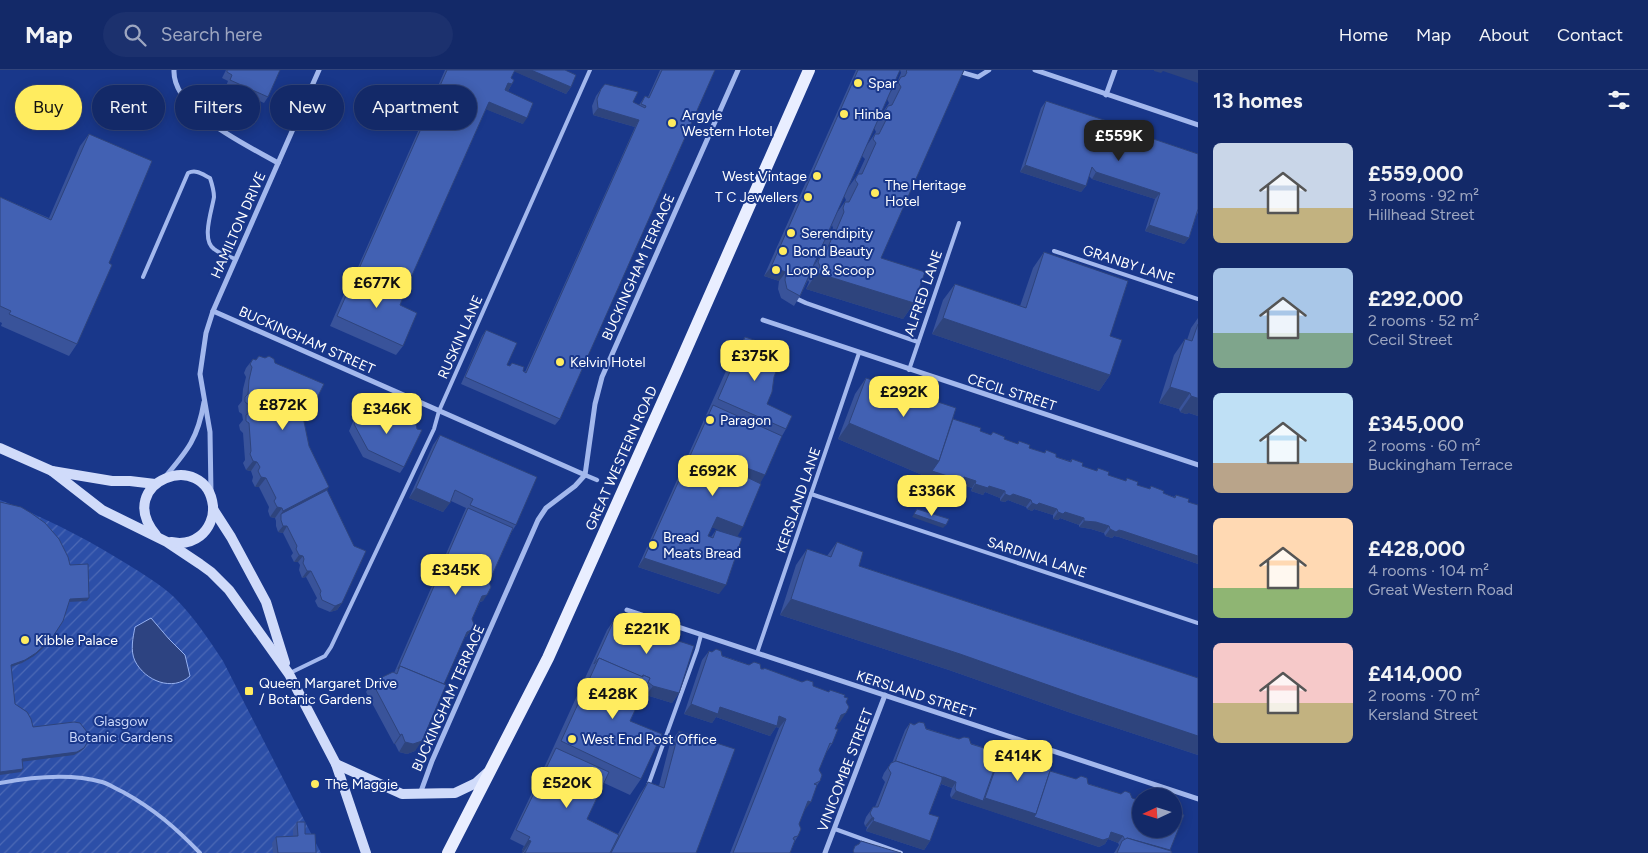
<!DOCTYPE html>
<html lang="en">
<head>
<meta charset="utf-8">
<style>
  :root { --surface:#132968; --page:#1c316e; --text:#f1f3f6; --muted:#9da6c0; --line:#32457c; --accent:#ffec5f }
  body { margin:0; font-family:Figtree,sans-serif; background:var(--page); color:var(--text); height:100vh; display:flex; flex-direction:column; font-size:19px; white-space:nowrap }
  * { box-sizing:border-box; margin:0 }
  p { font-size:16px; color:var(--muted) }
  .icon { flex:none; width:28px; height:28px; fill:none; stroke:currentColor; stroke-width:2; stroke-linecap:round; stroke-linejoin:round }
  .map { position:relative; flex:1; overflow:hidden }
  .drawer { display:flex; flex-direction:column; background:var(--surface); width:450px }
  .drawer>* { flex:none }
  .guide { position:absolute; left:15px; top:15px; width:475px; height:45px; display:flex; gap:10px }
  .needle { width:32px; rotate:266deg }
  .fabs { position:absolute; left:1132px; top:718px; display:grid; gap:10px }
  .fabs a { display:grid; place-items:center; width:50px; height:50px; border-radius:50%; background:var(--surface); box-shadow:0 2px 12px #0003,0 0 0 1px var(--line); font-size:25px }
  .price { position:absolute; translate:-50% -42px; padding:0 11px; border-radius:10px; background:var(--accent); color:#111; font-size:16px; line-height:32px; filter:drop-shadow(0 1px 2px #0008) }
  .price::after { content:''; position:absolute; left:50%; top:30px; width:15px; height:11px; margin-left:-8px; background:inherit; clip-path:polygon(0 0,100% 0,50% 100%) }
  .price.selected { background:#222; color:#fff }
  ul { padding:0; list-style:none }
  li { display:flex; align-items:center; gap:15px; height:125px; padding:0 15px }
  li span { display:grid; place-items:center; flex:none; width:140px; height:100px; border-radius:8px; color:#555 }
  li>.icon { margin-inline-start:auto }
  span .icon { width:60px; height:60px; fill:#fffc; stroke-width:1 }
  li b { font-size:21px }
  h2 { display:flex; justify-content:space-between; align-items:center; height:60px; padding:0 15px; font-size:21px }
  .pill { padding:0 18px; border-radius:22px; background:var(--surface); box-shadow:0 2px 12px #0003,0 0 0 1px var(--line); font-size:18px; line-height:45px }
  .pill.selected { background:var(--accent); color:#111 }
  header { display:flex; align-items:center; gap:30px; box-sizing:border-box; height:70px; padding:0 25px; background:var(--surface); border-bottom:1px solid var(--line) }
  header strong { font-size:24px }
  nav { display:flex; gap:28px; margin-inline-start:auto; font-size:18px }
  .search { width:350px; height:45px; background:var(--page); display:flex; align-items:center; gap:12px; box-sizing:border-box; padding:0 18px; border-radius:28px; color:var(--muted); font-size:19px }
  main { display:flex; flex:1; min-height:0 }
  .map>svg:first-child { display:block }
</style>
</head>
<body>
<header>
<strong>Map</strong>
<div class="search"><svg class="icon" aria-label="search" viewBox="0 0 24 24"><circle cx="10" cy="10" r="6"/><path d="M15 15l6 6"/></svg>Search here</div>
<nav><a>Home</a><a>Map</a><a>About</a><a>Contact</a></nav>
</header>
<main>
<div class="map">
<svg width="1198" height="783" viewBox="0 0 1198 783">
  <defs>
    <pattern id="garden-furrows" width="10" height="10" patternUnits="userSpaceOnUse" patternTransform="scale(1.25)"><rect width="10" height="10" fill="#2c4fa8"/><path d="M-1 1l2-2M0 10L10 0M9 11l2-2" fill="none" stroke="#4c69b5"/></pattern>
  </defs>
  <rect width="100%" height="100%" fill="#19378a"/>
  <!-- garden -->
  <path fill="url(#garden-furrows)" d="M0 430C44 447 87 469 127 494 143 504 160 514 174 527 193 546 208 568 223 591L321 783H0Z"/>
  <!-- water -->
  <path fill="#2d4381" stroke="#95b0f0" d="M151 548 169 569 185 585 190 606C173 622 145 611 135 591 130 581 133 567 135 557Z"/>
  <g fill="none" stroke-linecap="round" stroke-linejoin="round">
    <!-- service -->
    <g stroke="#a3b8ed" stroke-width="4">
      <path d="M1054 181 1198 229"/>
      <path d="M143 207 188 103C196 99 202 104 210 108 212 114 214 121 214 127 212 140 201 170 214 179 220 184 229 186 235 189"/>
      <path d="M909 300 959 153"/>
      <path d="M811 424 1198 553"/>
      <path d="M757 583 859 283"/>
      <path d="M290 603 325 586 331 577 434 359 439 341 590 0"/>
      <path d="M0 713C32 707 70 703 102 712 109 714 116 719 123 722 154 739 176 758 200 783"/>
      <path d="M648 716 697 580 701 565"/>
      <path d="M835 759 901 783"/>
    </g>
    <!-- pedestrian -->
    <g stroke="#a3b8ed" stroke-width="4.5">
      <path d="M954 0 978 7 989 0"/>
      <path d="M793 227 806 233 918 272"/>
      <path d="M585 405 597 410"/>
    </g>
    <!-- minor -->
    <g stroke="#a3b8ed" stroke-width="5">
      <path d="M174 0C172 41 247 75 278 93"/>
      <path d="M1035 0 1198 55"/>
      <path d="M1106 25 1115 0"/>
      <path d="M213 241 585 405"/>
      <path d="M763 250 1198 395"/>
      <path d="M165 407C188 380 198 368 204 332"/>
      <path d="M211 423 210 362 200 304 206 263 213 241 319 0"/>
      <path d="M627 540 1198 729"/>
      <path d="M420 724 432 691 538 450 546 438 575 416 585 405 595 334 602 307 738 0"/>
      <path d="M825 783 885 625"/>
    </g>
    <!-- secondary -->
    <g stroke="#d0dbfa" stroke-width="10">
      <path d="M0 378 52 401 112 411H130L155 414"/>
      <path d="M52 401 102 440 167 472 200 494 211 502 229 520 289 604 336 694 366 783"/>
      <path d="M213 439 231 467 266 532 285 593"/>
      <path d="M156 465C112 412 206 377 213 436 214 447 209 459 200 466 191 473 181 474 171 472"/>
      <path d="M336 694 402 724 455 723 476 713 487 703"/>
    </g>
    <!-- primary -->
    <path stroke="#e9eeff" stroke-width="12" d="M448 783 548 588 677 300 809 0"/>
  </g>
  <!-- wall -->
  <g fill="#39539a" fill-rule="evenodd">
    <path d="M226 0H280L268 27 264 33 226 16 228 11 222 8Z"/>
    <path d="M445 0H565L571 17 566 24 514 1 511 8 512 14 508 21 505 20 523 54 486 39 405 221 400 235 403 276 396 285 330 256 350 210 355 204Z"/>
    <path d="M660 0H715L560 349 555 355 461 314 482 266 486 260 507 295 510 296 512 293 525 302 635 57 593 45 592 36 596 26 601 19 639 35 645 26 648 27Z"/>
    <path d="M856 0H964L881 188 914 233 903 249 806 219 809 212 808 210 800 226 794 236 781 228 778 219 779 211 764 206ZM900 0 901 3 897 13 890 23ZM887 29 889 33 877 51ZM874 58 876 62 865 78ZM862 86 865 89 858 104 848 118ZM844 126 846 130 836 144ZM832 155 833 158 831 162 824 172ZM819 184 820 186 814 196Z"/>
    <path d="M1046 31 1106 53 1198 84V144L1197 143 1189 168 1184 174 1145 161 1155 129 1092 109 1089 106 1086 116 1081 122 1020 102 1041 38Z"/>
    <path d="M89 64 109 193 77 274 69 286 1 256 2 253 0 252V127L49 148 80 76Z"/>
    <path d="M1044 182 1110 266V305L1099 321 932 264 943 230 955 214 1020 236 1033 198Z"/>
    <path d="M1198 248V346L1189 343 1186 344 1180 342 1179 339 1159 333 1174 285 1185 269 1187 270 1191 258Z"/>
    <path d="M745 267 774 307 767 334 786 359 782 366 760 413 737 466 719 524 638 497 734 283ZM712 457 729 464 716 460 711 467 708 466Z"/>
    <path d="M259 286 275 293 314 334 308 343 301 340 309 376 327 420 342 533 337 540 330 542 318 537 315 531 317 528 306 507 302 508 299 500 300 495 298 492H294L291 486 293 483 283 463 278 462 276 456V451L275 448 270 447 268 441 269 437 259 417H255L252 411 253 407 251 401 246 400 243 393 245 390 243 363 240 360 239 355 243 350 242 344 239 342 238 336 242 331 243 319 246 307 244 303 246 298 253 289 256 290Z"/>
    <path d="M866 308 980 361 991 365 993 362 1004 369 1017 374 1019 371 1029 378 1044 383 1046 380 1056 387 1070 391 1072 389 1082 396 1096 401 1098 398 1108 405 1126 411 1127 408 1137 415 1149 419 1151 416 1163 423 1174 427 1176 425 1188 432 1198 435V494L1119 467 1114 466 1112 468 1105 466 1104 463 1091 459 1079 457V455L1060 448 1058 450 1053 449V445L1034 439 1032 441 1027 439 1026 437 1008 430 1005 432 1000 431V428L985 422 983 425 971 421 972 418 961 414 958 418 927 407 838 369 855 324Z"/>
    <path d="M363 334 376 340 404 397 400 403 363 387 349 361 358 340Z"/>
    <path d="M440 365 516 455 511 463 489 512 483 531 480 532 472 549 471 560 466 567H464L415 681 407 684 399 682 395 674H394L366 622 372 612 394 603 466 438 451 431 443 442 409 428 433 375Z"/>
    <path d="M837 472 859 496 1198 608V685L1071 643 949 600 780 545 796 495 807 479 827 486Z"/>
    <path d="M614 550 679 623 672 633 646 625 643 623 630 651 641 709 630 725 604 713 587 749 618 764 640 724 648 712 659 716 670 673 679 661 696 783H522L524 781 522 780 524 776 510 769 549 687 607 560Z"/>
    <path d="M709 581 761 599H763L764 598 829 622 830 620 844 627 846 632 840 652 838 653 835 659 832 674 826 683 819 700 820 711 816 717 804 741 799 754 798 766 795 771 790 783H730L779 658 776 657 770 666 716 647 712 653 684 644 702 590Z"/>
    <path d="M910 653 1000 683 1002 680 1016 686 1050 701 1132 728 1172 783H1114L1119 775 1118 773 1108 769 1105 774 1099 777 979 737 951 728 950 725 952 718 941 714 929 744 930 771 924 780 866 761 867 757 865 756 864 753 866 747 873 737H875L885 712 882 708 884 703 891 693H892L905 660Z"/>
    <path d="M297 752 316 783H273L272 773 276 767 293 766V759Z"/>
  </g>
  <!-- shaded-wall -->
  <g fill="#2e447d">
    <path d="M513 0H531L571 17 566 24 513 1Z"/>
    <path d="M1154 0H1198V13L1163 1 1161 3 1154 1Z"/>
    <path d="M508 13 512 14 508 21 504 19Z"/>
    <path d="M489 32 527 48 523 54 485 39Z"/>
    <path d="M598 38 639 50 635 57 593 45Z"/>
    <path d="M1025 95 1086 116 1081 122 1020 102Z"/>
    <path d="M1096 102 1160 123 1155 129 1092 109Z"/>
    <path d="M1149 155 1189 168 1184 174 1145 161Z"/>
    <path d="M771 197 786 202 779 211 764 206Z"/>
    <path d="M817 203 914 233 903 249 806 219Z"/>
    <path d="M943 248 1110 305 1099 321 932 264Z"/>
    <path d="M1170 317 1190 323 1179 339 1159 333Z"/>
    <path d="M1191 326 1198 328V346L1189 343 1186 344 1180 342Z"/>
    <path d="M849 353 939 391 964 407 976 411 972 418 961 414 958 418 927 407 838 369Z"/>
    <path d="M253 391 257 392 251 401 246 400Z"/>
    <path d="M739 395 765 405 759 415 732 404Z"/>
    <path d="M261 407 266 408 259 417H255Z"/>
    <path d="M975 414 989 416 1005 421 1000 428 985 422 983 425 971 421Z"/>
    <path d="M329 417 323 427 281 444 276 451 283 441Z"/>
    <path d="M416 418 450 433 443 442 409 428Z"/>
    <path d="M1005 424H1013L1031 430 1026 437 1008 430 1005 432 1000 431Z"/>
    <path d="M1032 433H1039L1057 439 1053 445 1034 439 1032 441 1027 439Z"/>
    <path d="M277 437 282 438 275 448 270 447Z"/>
    <path d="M1058 442H1065L1084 448 1079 455 1060 448 1058 450 1053 449Z"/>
    <path d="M914 444 946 455 943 458 912 447Z"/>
    <path d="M717 447 743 457 737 467 711 457Z"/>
    <path d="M1084 451 1096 452 1109 456 1104 463 1091 459 1079 457Z"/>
    <path d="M283 456H287L283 463 278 462Z"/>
    <path d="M1110 459 1123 461 1198 486V494L1119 467 1114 466 1112 468 1105 466Z"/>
    <path d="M299 485 303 486 298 492H294Z"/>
    <path d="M644 488 726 515 719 524 638 497Z"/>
    <path d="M307 501H311L306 507 302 508Z"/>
    <path d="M487 525 483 531 478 532 482 526Z"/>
    <path d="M89 528 87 531 68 532 70 529Z"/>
    <path d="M791 529 960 584 1198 666V685L1071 643 949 600 780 545Z"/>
    <path d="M342 533 337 540 330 542 335 536Z"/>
    <path d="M471 560 466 567 462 568 467 562Z"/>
    <path d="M52 568 50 572 34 586 22 593 8 598 11 595Z"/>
    <path d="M653 616 679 623 672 633 646 625Z"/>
    <path d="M691 634 720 637 779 646 786 649 779 658 776 657 770 666 716 647 712 653 684 644Z"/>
    <path d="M846 643 840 652 835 654 841 645Z"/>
    <path d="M402 664 395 674H394L400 665Z"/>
    <path d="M422 671 415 681 407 684 399 682 405 672Z"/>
    <path d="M84 678 81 681 74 685 20 692 22 689Z"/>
    <path d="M23 699 21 702 0 705V702Z"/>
    <path d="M890 701 944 707 956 712 952 718 939 713Z"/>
    <path d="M956 721 983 731 985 728 1111 762 1123 766 1118 773 1108 769 1105 774 1099 777 951 728Z"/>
    <path d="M808 731 811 732 804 741 801 740Z"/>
    <path d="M872 747 874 748 867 757 865 756Z"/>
    <path d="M873 751 930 771 924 780 866 761Z"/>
    <path d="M528 770 531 771 524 781 522 780Z"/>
  </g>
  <!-- building -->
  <g fill="#4261b3" stroke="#2e447d">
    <path d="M227 0H280L268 27 230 10 232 5 227 2Z"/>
    <path d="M447 0H515L511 8 514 10 512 14 508 13 505 20 533 33 527 48 489 32 405 221 358 201Z"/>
    <path d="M531 0H565L576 5 571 17Z"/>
    <path d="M662 0H715L560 349 465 307 486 260 517 273 507 295 510 296 512 293 524 297 523 301 526 303 639 50 598 38 597 29 601 19 605 14 638 22 633 32 645 38 646 36 641 34 645 26 649 28Z"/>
    <path d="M858 0H900L800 226 787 219 785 210 786 202 771 197Z"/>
    <path d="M907 0H964L881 188 925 202 914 233 817 203 820 196 818 192 820 187 824 186 831 170 830 167 832 161H836L844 142 843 138 845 132H849L858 114 855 110 858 104H862L876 73 873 69 875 64H879L888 46 885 41 888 36 892 35 901 17 898 12 901 7 905 6 907 2 906 1Z"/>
    <path d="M1046 31 1107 51 1106 53 1198 84V139L1189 168 1149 155 1160 123 1096 102 1092 97 1086 116 1025 95Z"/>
    <path d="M89 64 152 91 109 193 112 195 77 274 9 244 11 241 0 236V127L51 150Z"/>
    <path d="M1044 182 1128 211 1110 266 1122 270 1110 305 943 248 955 214 1026 238Z"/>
    <path d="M357 201 405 222 400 235 417 243 403 276 337 246Z"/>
    <path d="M1198 254V328H1197L1191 326 1190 323 1170 317 1185 269 1192 271Z"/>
    <path d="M745 267 784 280 774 307 772 322 767 334 792 346 786 359 718 329Z"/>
    <path d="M259 286 265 288 269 286 274 289 275 293 324 314 314 334 304 329 302 330 299 336 301 337 309 376 329 417 283 441 282 438 277 437 274 431 276 428 266 408 261 407 258 401 260 397 257 392 253 391 250 384 251 381 249 353 246 351V345L249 343V335L245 332V327L248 324 249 310 252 297 250 294 253 289 256 290Z"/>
    <path d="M866 308 956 338 939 391 849 353Z"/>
    <path d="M369 333 375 336 376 340 405 353 410 351 416 354 417 359 422 360 404 397 368 380 354 354 363 334Z"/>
    <path d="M713 335 782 366 765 405 739 395 736 402 761 414 743 457 717 447 708 466 713 468 716 460 742 468 726 515 644 488Z"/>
    <path d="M953 349 981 358 980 361 991 365 993 362 1005 367 1004 369 1018 374 1019 371 1030 375 1029 378 1045 383 1046 380 1056 384V387L1071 392 1072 389 1083 393 1082 396 1097 401 1098 398 1109 402 1108 405 1126 411 1127 408 1138 412 1137 415 1147 418 1150 419 1151 416 1164 421 1163 423 1173 427 1175 428 1176 425 1189 429 1188 432 1198 435V486L1123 461 1119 460 1116 462 1110 459 1109 456 1096 452 1084 451V448L1065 442 1063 444 1058 442 1057 439 1039 433 1037 435 1032 433 1031 430 1013 424 1010 426 1005 424V421L989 416 988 418 975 414 976 411 964 407 963 411 932 401 939 391Z"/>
    <path d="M440 365 537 407 516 455 470 435 473 429 455 420 450 433 416 418Z"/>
    <path d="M327 420 354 476 366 481 342 533 335 536 322 530 320 524 321 521 311 501H307L303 493 304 489 303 486 299 485 296 479 297 476 287 456H283L281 450V444Z"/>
    <path d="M0 432 21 437 31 443 45 453 59 469 68 487 70 495 88 494 89 528 70 529 63 551 52 568 36 583 25 590 11 595 15 634 27 642 31 649 33 657 74 652 80 653 87 662 88 671 84 678 77 682 22 689 23 699 0 702Z"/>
    <path d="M468 438 513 458 489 512 491 517 487 525 482 526 472 549 474 554 471 560 467 562 444 614 400 596 398 599Z"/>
    <path d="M917 439 949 449 946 455 914 444Z"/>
    <path d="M837 472 863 482 859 496 1198 608V666L1082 627 960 584 791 529 807 479 831 487Z"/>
    <path d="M614 550 694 576 679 623 653 616 648 612 650 608 643 605 642 607 599 588 594 594Z"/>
    <path d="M716 579 721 581 722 586 749 595 754 592 760 594 761 599H764V598L802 612 807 610 813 612V616L829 622 830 620 845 625 844 627 848 628 846 632 849 637 846 643 841 645 835 659H838L832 674 830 673 819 700 822 705 820 711 814 714 817 715 811 732 808 731 799 754 801 759 798 766 794 767 793 769 795 770 790 783H733L786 649 779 646 777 656 720 637 718 644 691 634 709 581 712 582Z"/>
    <path d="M599 588 643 607V605L650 608 630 651 662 664 641 709 561 671Z"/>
    <path d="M400 596 446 615 422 671 413 674 405 672 402 664 400 665 372 612 393 602 397 604Z"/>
    <path d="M919 652 924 653 926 659 959 669 964 667 969 668 971 674 1000 683 983 731 956 721 955 718 956 712 944 707H942L896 691 895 692 910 653 914 655Z"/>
    <path d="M679 661 735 679 696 783H611L648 712 664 718Z"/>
    <path d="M556 678 609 702 587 749 619 765 610 783H522L523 781 525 783 531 771 528 770 530 767 516 760Z"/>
    <path d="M1008 679 1014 681 1016 686 1051 698 1036 744 985 728 1002 680Z"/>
    <path d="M896 691 942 707V710L929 744 939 747 930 771 873 751 874 748 872 747 870 743 873 737H878L891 703 888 698 891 693Z"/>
    <path d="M1050 701 1076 709 1081 706 1087 708 1088 714 1121 724 1125 721 1130 723 1132 728 1141 731V759H1174V737L1177 743 1184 745 1170 780 1127 768 1125 770 1123 766 1111 762 1109 768 1103 770 1034 747 1036 744Z"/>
    <path d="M297 752H305V764H315L316 782V783H278L276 767 298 766Z"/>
    <path d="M1127 768 1171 781 1172 783H1117L1122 771Z"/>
    <path d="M861 771 901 783H854L853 781 855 776 859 774Z"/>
  </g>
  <!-- markers -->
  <g fill="#ffec5f" stroke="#19378a" stroke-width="2">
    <circle cx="858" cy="13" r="5"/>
    <circle cx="844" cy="44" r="5"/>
    <circle cx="672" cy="53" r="5"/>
    <circle cx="817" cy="106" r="5"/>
    <circle cx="875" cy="123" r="5"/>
    <circle cx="808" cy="127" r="5"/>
    <circle cx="791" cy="163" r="5"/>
    <circle cx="783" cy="181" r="5"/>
    <circle cx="776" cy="200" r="5"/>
    <circle cx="560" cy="292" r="5"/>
    <circle cx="710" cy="350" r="5"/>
    <circle cx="653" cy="475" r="5"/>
    <circle cx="25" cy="570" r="5"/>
    <rect x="244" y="616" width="10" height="10" rx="2.5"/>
    <circle cx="572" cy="669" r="5"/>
    <circle cx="315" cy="714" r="5"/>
  </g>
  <g text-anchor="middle" stroke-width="4" stroke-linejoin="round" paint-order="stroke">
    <!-- poi labels -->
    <g font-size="14" fill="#fff" stroke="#19378a" text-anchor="start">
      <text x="868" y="18">Spar</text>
      <text x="854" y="49">Hinba</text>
      <text x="682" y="50">Argyle<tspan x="682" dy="16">Western Hotel</tspan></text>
      <text x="807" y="111" text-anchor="end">West Vintage</text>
      <text x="885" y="120">The Heritage<tspan x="885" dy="16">Hotel</tspan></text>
      <text x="798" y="132" text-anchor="end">T C Jewellers</text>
      <text x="801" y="168">Serendipity</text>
      <text x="793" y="186">Bond Beauty</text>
      <text x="786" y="205">Loop &amp; Scoop</text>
      <text x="570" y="297">Kelvin Hotel</text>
      <text x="720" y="355">Paragon</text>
      <text x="663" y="472">Bread<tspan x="663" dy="16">Meats Bread</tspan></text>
      <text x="35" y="575">Kibble Palace</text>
      <text x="259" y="618">Queen Margaret Drive<tspan x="259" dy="16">/ Botanic Gardens</tspan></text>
      <text x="582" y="674">West End Post Office</text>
      <text x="325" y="719">The Maggie</text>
    </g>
    <!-- street labels -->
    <g font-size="14" fill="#fff" stroke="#19378a">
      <text transform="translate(238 155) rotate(-66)" y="5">HAMILTON DRIVE</text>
      <text transform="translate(1129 194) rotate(18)" y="5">GRANBY LANE</text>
      <text transform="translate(638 197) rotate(-66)" y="5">BUCKINGHAM TERRACE</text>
      <text transform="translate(923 223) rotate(-71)" y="5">ALFRED LANE</text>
      <text transform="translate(460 267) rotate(-66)" y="5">RUSKIN LANE</text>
      <text transform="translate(307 270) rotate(24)" y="5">BUCKINGHAM STREET</text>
      <text transform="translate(1012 322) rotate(18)" y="5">CECIL STREET</text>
      <text transform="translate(621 388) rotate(-66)" y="5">GREAT WESTERN ROAD</text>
      <text transform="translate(798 430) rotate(-71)" y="5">KERSLAND LANE</text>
      <text transform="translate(1037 487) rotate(18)" y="5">SARDINIA LANE</text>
      <text transform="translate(916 624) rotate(18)" y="5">KERSLAND STREET</text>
      <text transform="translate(448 628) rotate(-66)" y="5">BUCKINGHAM TERRACE</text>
      <text transform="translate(845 700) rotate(-69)" y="5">VINICOMBE STREET</text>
    </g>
    <!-- park labels -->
    <g font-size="14" fill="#c9d6fa" stroke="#19378a">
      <text x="121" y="656">Glasgow<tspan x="121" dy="16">Botanic Gardens</tspan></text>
    </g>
  </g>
</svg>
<div class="fabs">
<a><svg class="needle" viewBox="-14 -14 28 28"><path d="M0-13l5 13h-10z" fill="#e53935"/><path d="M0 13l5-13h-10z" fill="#9da6c0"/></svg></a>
</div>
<b class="price selected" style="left:1119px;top:92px">£559K</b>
<b class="price" style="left:377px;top:239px">£677K</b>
<b class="price" style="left:755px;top:312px">£375K</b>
<b class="price" style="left:904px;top:348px">£292K</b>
<b class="price" style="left:283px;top:361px">£872K</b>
<b class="price" style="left:387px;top:365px">£346K</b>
<b class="price" style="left:713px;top:427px">£692K</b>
<b class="price" style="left:932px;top:447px">£336K</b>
<b class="price" style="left:456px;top:526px">£345K</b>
<b class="price" style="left:647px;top:585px">£221K</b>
<b class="price" style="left:613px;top:650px">£428K</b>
<b class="price" style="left:1018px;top:712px">£414K</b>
<b class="price" style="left:567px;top:739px">£520K</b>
<div class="guide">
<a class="pill selected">Buy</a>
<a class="pill">Rent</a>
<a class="pill">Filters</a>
<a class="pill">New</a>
<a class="pill">Apartment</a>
</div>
</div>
<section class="drawer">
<h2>13 homes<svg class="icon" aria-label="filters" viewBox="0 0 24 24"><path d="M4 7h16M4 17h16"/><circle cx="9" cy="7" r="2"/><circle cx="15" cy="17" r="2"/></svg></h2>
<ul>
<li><span style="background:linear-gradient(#c9d6e8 65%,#c2b280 0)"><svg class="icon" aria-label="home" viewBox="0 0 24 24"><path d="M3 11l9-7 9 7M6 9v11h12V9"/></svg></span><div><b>£559,000</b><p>3 rooms · 92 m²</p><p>Hillhead Street</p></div></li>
<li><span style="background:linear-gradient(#a9c7e8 65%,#7fa58c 0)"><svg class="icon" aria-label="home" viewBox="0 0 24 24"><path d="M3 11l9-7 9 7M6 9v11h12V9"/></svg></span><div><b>£292,000</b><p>2 rooms · 52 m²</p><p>Cecil Street</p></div></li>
<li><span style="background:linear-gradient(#bfe0f5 70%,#b9a48a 0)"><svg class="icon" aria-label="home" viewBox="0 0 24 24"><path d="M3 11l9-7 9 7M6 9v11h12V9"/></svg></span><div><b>£345,000</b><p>2 rooms · 60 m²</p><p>Buckingham Terrace</p></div></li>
<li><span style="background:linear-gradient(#ffd9b3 70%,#8fb573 0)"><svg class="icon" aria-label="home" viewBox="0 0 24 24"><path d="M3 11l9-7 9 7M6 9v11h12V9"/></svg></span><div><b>£428,000</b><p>4 rooms · 104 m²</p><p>Great Western Road</p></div></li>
<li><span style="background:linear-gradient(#f6c9c9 60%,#c2b280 0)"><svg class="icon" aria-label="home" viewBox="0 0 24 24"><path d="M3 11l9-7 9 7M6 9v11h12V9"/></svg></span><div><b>£414,000</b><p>2 rooms · 70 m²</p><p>Kersland Street</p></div></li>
</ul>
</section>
</main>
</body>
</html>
